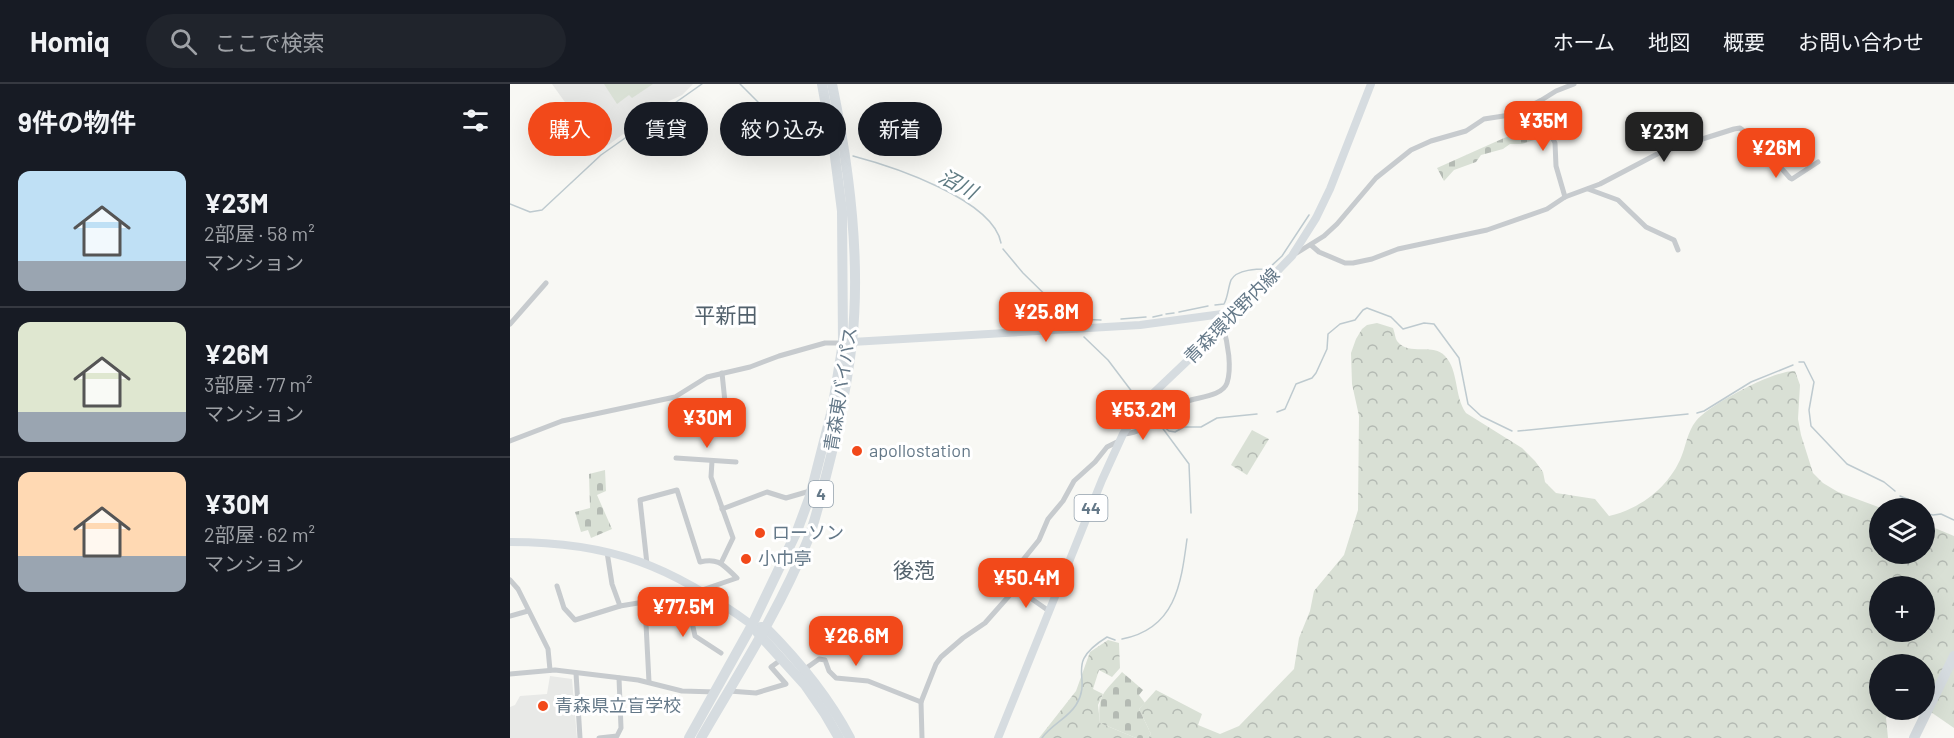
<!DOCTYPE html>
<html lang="ja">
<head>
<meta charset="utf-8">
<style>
  :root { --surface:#171b24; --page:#20242c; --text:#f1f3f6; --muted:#9ea1a6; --line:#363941; --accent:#f2491a }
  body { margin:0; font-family:Barlow,"Noto Sans JP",sans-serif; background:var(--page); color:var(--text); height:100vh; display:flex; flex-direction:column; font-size:22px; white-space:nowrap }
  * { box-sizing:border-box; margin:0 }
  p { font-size:20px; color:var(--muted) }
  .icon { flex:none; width:33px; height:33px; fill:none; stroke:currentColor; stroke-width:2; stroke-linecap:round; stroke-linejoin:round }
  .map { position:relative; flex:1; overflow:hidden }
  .sheet { display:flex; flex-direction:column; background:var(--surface); width:510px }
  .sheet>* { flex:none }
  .guide { position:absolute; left:18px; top:18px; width:570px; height:54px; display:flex; gap:12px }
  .buttons { position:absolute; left:1359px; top:414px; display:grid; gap:12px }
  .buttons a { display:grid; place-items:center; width:66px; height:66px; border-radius:50%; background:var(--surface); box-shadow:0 6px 24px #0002; font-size:30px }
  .price { position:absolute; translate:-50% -51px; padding:0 14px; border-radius:12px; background:var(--accent); color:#fff; font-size:20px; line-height:39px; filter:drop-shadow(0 2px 3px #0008) }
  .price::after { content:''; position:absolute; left:50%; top:36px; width:18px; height:14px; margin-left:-9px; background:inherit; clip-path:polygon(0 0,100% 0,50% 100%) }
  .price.selected { background:#222; color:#fff }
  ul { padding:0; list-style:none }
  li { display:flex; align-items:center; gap:18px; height:150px; padding:0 18px }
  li+li { border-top:2px solid var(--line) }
  li span { display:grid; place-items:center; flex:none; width:168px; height:120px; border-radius:12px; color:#555 }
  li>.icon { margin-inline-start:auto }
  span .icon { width:72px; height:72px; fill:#fffc; stroke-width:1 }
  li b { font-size:26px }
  h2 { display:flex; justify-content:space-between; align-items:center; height:72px; padding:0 18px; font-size:26px }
  .tag { padding:0 21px; border-radius:27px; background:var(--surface); box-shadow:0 6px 24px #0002; font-size:21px; line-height:54px }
  .tag.selected { background:var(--accent); color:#fff }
  header { display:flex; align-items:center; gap:36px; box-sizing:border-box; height:84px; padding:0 30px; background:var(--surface); border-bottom:2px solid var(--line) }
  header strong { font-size:28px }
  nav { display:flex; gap:33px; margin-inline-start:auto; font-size:21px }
  .search { width:420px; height:54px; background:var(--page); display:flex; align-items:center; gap:15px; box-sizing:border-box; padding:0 21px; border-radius:33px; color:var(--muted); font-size:22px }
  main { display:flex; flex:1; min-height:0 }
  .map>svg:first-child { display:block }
</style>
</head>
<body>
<header>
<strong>Homiq</strong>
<div class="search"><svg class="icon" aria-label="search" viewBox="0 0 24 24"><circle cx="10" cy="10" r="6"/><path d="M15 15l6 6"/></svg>ここで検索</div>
<nav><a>ホーム</a><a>地図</a><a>概要</a><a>お問い合わせ</a></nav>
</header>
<main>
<section class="sheet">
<h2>9件の物件<svg class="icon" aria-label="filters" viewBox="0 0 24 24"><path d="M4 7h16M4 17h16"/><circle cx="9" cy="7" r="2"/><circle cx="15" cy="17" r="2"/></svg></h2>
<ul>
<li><span style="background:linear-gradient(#bfe0f5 75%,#9aa5b1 0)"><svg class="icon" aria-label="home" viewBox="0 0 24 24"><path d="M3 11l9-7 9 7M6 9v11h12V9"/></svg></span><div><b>¥23M</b><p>2部屋 · 58 m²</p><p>マンション</p></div></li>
<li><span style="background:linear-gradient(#dfe7d0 75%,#9aa5b1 0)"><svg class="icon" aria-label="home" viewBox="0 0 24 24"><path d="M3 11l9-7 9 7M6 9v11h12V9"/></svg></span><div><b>¥26M</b><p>3部屋 · 77 m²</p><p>マンション</p></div></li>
<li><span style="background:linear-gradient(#ffd9b3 70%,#9aa5b1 0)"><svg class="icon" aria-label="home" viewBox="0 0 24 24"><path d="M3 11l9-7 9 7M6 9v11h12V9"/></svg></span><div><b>¥30M</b><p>2部屋 · 62 m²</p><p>マンション</p></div></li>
</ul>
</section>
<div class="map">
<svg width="1444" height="654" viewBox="0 0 1444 654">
  <defs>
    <pattern id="forest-crowns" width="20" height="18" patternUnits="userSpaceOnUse" patternTransform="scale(1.5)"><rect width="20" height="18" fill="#d9e0d5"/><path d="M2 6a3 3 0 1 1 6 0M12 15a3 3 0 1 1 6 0" fill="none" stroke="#b4bab3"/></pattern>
    <pattern id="cemetery-stones" width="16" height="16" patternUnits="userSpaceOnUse" patternTransform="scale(1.5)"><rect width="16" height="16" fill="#d9e0d5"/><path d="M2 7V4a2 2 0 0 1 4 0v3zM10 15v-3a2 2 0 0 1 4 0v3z" fill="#b4bab3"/></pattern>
  </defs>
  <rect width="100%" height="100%" fill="#f8f8f4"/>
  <!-- built -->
  <g fill="#e8e9e7">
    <path d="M42 0H183L172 11 157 18 90 67Z"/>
    <path d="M40 592 62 595 67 654H0V623L5 621 10 612 37 610Z"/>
  </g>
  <!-- forest -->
  <g fill="url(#forest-crowns)" fill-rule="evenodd">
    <path d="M867 239 883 244C885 249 885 254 887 257 900 273 922 258 935 272 949 287 944 312 956 329L1012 364 1025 377 1033 388 1035 398 1046 409 1085 415 1099 432C1130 425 1157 404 1170 376 1176 363 1177 348 1186 337 1199 321 1264 286 1285 287L1290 301 1288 335 1291 351 1303 389 1313 399 1328 408 1371 424H1370V470H1414L1415 440 1444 452V644L1415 624 1414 580H1370V626H1382L1376 634 1378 654H638L641 650 629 625 646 606 692 630 688 641 710 650 729 642 784 585 789 554 800 527 804 507 834 471 848 426 849 332 842 300 841 269 846 255 852 245 857 241ZM1370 502H1414V548H1370Z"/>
    <path d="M742 346 759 355 737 391 721 381Z"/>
    <path d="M598 556 609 559 610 584 602 593 589 586 583 605 593 610 588 621 590 639 626 654H529L566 607 580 568Z"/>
  </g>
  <!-- cemetery -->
  <g fill="url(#cemetery-stones)">
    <path d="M1027 44 1024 56 1012 60H1000L993 65 971 71 966 78 944 86 934 97 927 84 994 54Z"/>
    <path d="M95 386 96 407 87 411 102 445 81 454 78 446 71 448 65 428 80 424 79 390Z"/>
    <path d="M612 588 633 606 629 611 635 619 629 625 641 650 638 654H626L590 639C587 610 594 609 612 588Z"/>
  </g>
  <!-- garden -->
  <path fill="#d9e0d5" d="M94 0H143L122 14 119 11 107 20Z"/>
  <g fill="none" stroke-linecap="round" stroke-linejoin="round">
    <!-- stream -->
    <g stroke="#becacf" stroke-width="1.5">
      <path d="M230 0 264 34 282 54 290 59 314 64"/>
      <path d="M343 72C381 82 483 115 491 159"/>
      <path d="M0 120 20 128 32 126 91 71 192 0"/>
      <path d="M493 165 513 189 562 237"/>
      <path d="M705 221 714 220C718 213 718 204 721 196 727 185 748 185 758 185L772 172 799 131"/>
      <path d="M669 228 698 222"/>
      <path d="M656 230 664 229"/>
      <path d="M643 233 652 231"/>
      <path d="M563 235 591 236"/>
      <path d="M611 235 636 233"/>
      <path d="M574 253 598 276 629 317"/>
      <path d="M1289 278H1294L1304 298 1299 326 1301 342 1337 380 1374 398 1385 407"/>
      <path d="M637 325 645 334"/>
      <path d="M767 328 775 325 786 300 802 294 806 289 817 265 818 250 830 240 845 236 853 226 857 224 881 233 893 245 914 239 924 240 949 274 958 320 971 332 1002 347"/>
      <path d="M1187 329 1194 327 1241 298 1283 281"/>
      <path d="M648 338 679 380 681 429"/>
      <path d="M652 341 659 347 665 348 674 343H691L707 334 747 330"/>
      <path d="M1008 347 1178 330"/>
      <path d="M1390 412 1402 417 1408 424"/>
      <path d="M1414 429 1423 431 1431 430 1444 436"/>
      <path d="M612 555C665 545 671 501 677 455"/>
      <path d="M532 654C541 641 558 634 566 621 584 592 552 581 597 553L605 556"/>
    </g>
    <!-- street -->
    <g stroke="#c7cbce" stroke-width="5">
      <path d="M1030 17 1038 45 1045 59 1046 82 1055 113"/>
      <path d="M1078 105 1108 116 1136 143 1164 156 1168 166"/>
      <path d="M801 161 809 168 835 179H843L862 175 888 165 977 146 1037 125 1055 113 1090 100 1151 68 1224 45 1230 44 1247 57 1280 94 1282 95 1308 78"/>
      <path d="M785 170 814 152 827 140 866 94 901 66 921 57 956 47 974 35 1000 31 1030 17 1046 7 1064 0"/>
      <path d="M0 240 36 199"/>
      <path d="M194 343 216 342 218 328 215 318 212 289"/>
      <path d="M613 350C638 349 653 328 675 318 686 313 712 313 717 299 722 284 718 259 713 243"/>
      <path d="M0 357 52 337 165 313 197 293 240 283 269 272 315 259H335"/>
      <path d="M166 374 226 378"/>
      <path d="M202 377 201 393 223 454 211 479"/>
      <path d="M212 425 257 408 276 414 300 407"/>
      <path d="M97 468 102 500 110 522"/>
      <path d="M137 480 130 416 167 406 190 478C209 473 214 482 227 494L192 506"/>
      <path d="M0 496 8 505 38 565 40 586"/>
      <path d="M47 502 54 524 65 536 110 522 176 511 184 502"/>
      <path d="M506 504 539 527"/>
      <path d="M176 511 185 552 211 569"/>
      <path d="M0 532 18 527"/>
      <path d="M136 540 139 598"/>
      <path d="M295 585 309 575 315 576 319 587 326 594 358 597 411 618"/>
      <path d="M66 589 70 654"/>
      <path d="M0 590 45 586 128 596 172 607 206 608"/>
      <path d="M219 607 246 609 276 600 261 583 272 575"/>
      <path d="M89 654 107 652 111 644 109 594"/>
      <path d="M412 654 411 618 426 580 431 573 453 554 475 539 506 504 512 477 529 456 538 435 553 417 564 397 585 378 597 363 609 357"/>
    </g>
    <!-- secondary -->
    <g stroke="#d6dce0" stroke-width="8">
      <path d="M342 258 630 241 727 228"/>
      <path d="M0 458C102 458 161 482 242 541"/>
    </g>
    <!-- primary -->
    <path stroke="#d6dce0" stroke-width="8" d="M488 654 592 396 613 350 633 319 713 243 782 172 806 134 820 105 861 0"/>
    <!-- highway -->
    <g stroke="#d6dce0" stroke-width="10">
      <path d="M251 543H255C289 577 318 612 340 654"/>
      <path d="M247 548 295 601 315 630 329 654"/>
      <path d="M179 654 242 541 287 447 300 412 322 326 333 259 332 127 324 65 312 0"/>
      <path d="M191 654C228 590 269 527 297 458 306 436 311 411 317 388 328 345 337 302 342 258 351 175 339 82 322 0"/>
      <path d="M1404 654 1444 572"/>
    </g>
  </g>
  <!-- markers -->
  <g fill="#f2491a" stroke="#fff" stroke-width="2">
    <circle cx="347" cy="367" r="6"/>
    <circle cx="250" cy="449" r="6"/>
    <circle cx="236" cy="475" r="6"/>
    <circle cx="33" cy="622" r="6"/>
  </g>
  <g text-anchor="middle" stroke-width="6" stroke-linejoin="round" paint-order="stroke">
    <!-- shield labels -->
    <g fill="#fff" stroke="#92a0ac" stroke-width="1.5">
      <rect x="299" y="397" width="24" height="26" rx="4.5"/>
      <rect x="564.5" y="411" width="33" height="26" rx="4.5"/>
    </g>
    <g font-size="16" font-weight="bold" fill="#647888">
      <text x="311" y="416">4</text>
      <text x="581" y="430">44</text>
    </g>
    <!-- street labels -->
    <g font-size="18" fill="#647888" stroke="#fff">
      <text transform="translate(722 232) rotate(-45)" y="6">青森環状野内線</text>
      <text transform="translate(331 305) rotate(-81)" y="6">青森東バイパス</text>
    </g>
    <!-- poi labels -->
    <g font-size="18" fill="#647888" stroke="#fff" text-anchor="start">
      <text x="359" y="373">apollostation</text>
      <text x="262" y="455">ローソン</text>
      <text x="248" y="481">小巾亭</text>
      <text x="45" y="628">青森県立盲学校</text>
    </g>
    <!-- water labels -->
    <g font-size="20" font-style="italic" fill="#5f7b83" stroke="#fff">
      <text transform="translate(448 100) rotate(29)" y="7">沼川</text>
    </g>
    <!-- quarter labels -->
    <g font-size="21" fill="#52616c" stroke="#fff">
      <text x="216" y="239">平新田</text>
      <text x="404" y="494">後萢</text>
    </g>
  </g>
</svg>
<div class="buttons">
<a><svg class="icon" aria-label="layers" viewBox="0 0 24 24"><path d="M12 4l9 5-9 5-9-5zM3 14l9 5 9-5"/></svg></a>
<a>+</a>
<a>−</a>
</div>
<b class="price" style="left:1033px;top:68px">¥35M</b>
<b class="price selected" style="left:1154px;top:79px">¥23M</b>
<b class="price" style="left:1266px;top:95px">¥26M</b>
<b class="price" style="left:536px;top:259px">¥25.8M</b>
<b class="price" style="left:633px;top:357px">¥53.2M</b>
<b class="price" style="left:197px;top:365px">¥30M</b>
<b class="price" style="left:516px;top:525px">¥50.4M</b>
<b class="price" style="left:173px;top:554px">¥77.5M</b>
<b class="price" style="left:346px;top:583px">¥26.6M</b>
<div class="guide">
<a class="tag selected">購入</a>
<a class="tag">賃貸</a>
<a class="tag">絞り込み</a>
<a class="tag">新着</a>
</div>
</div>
</main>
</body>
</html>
